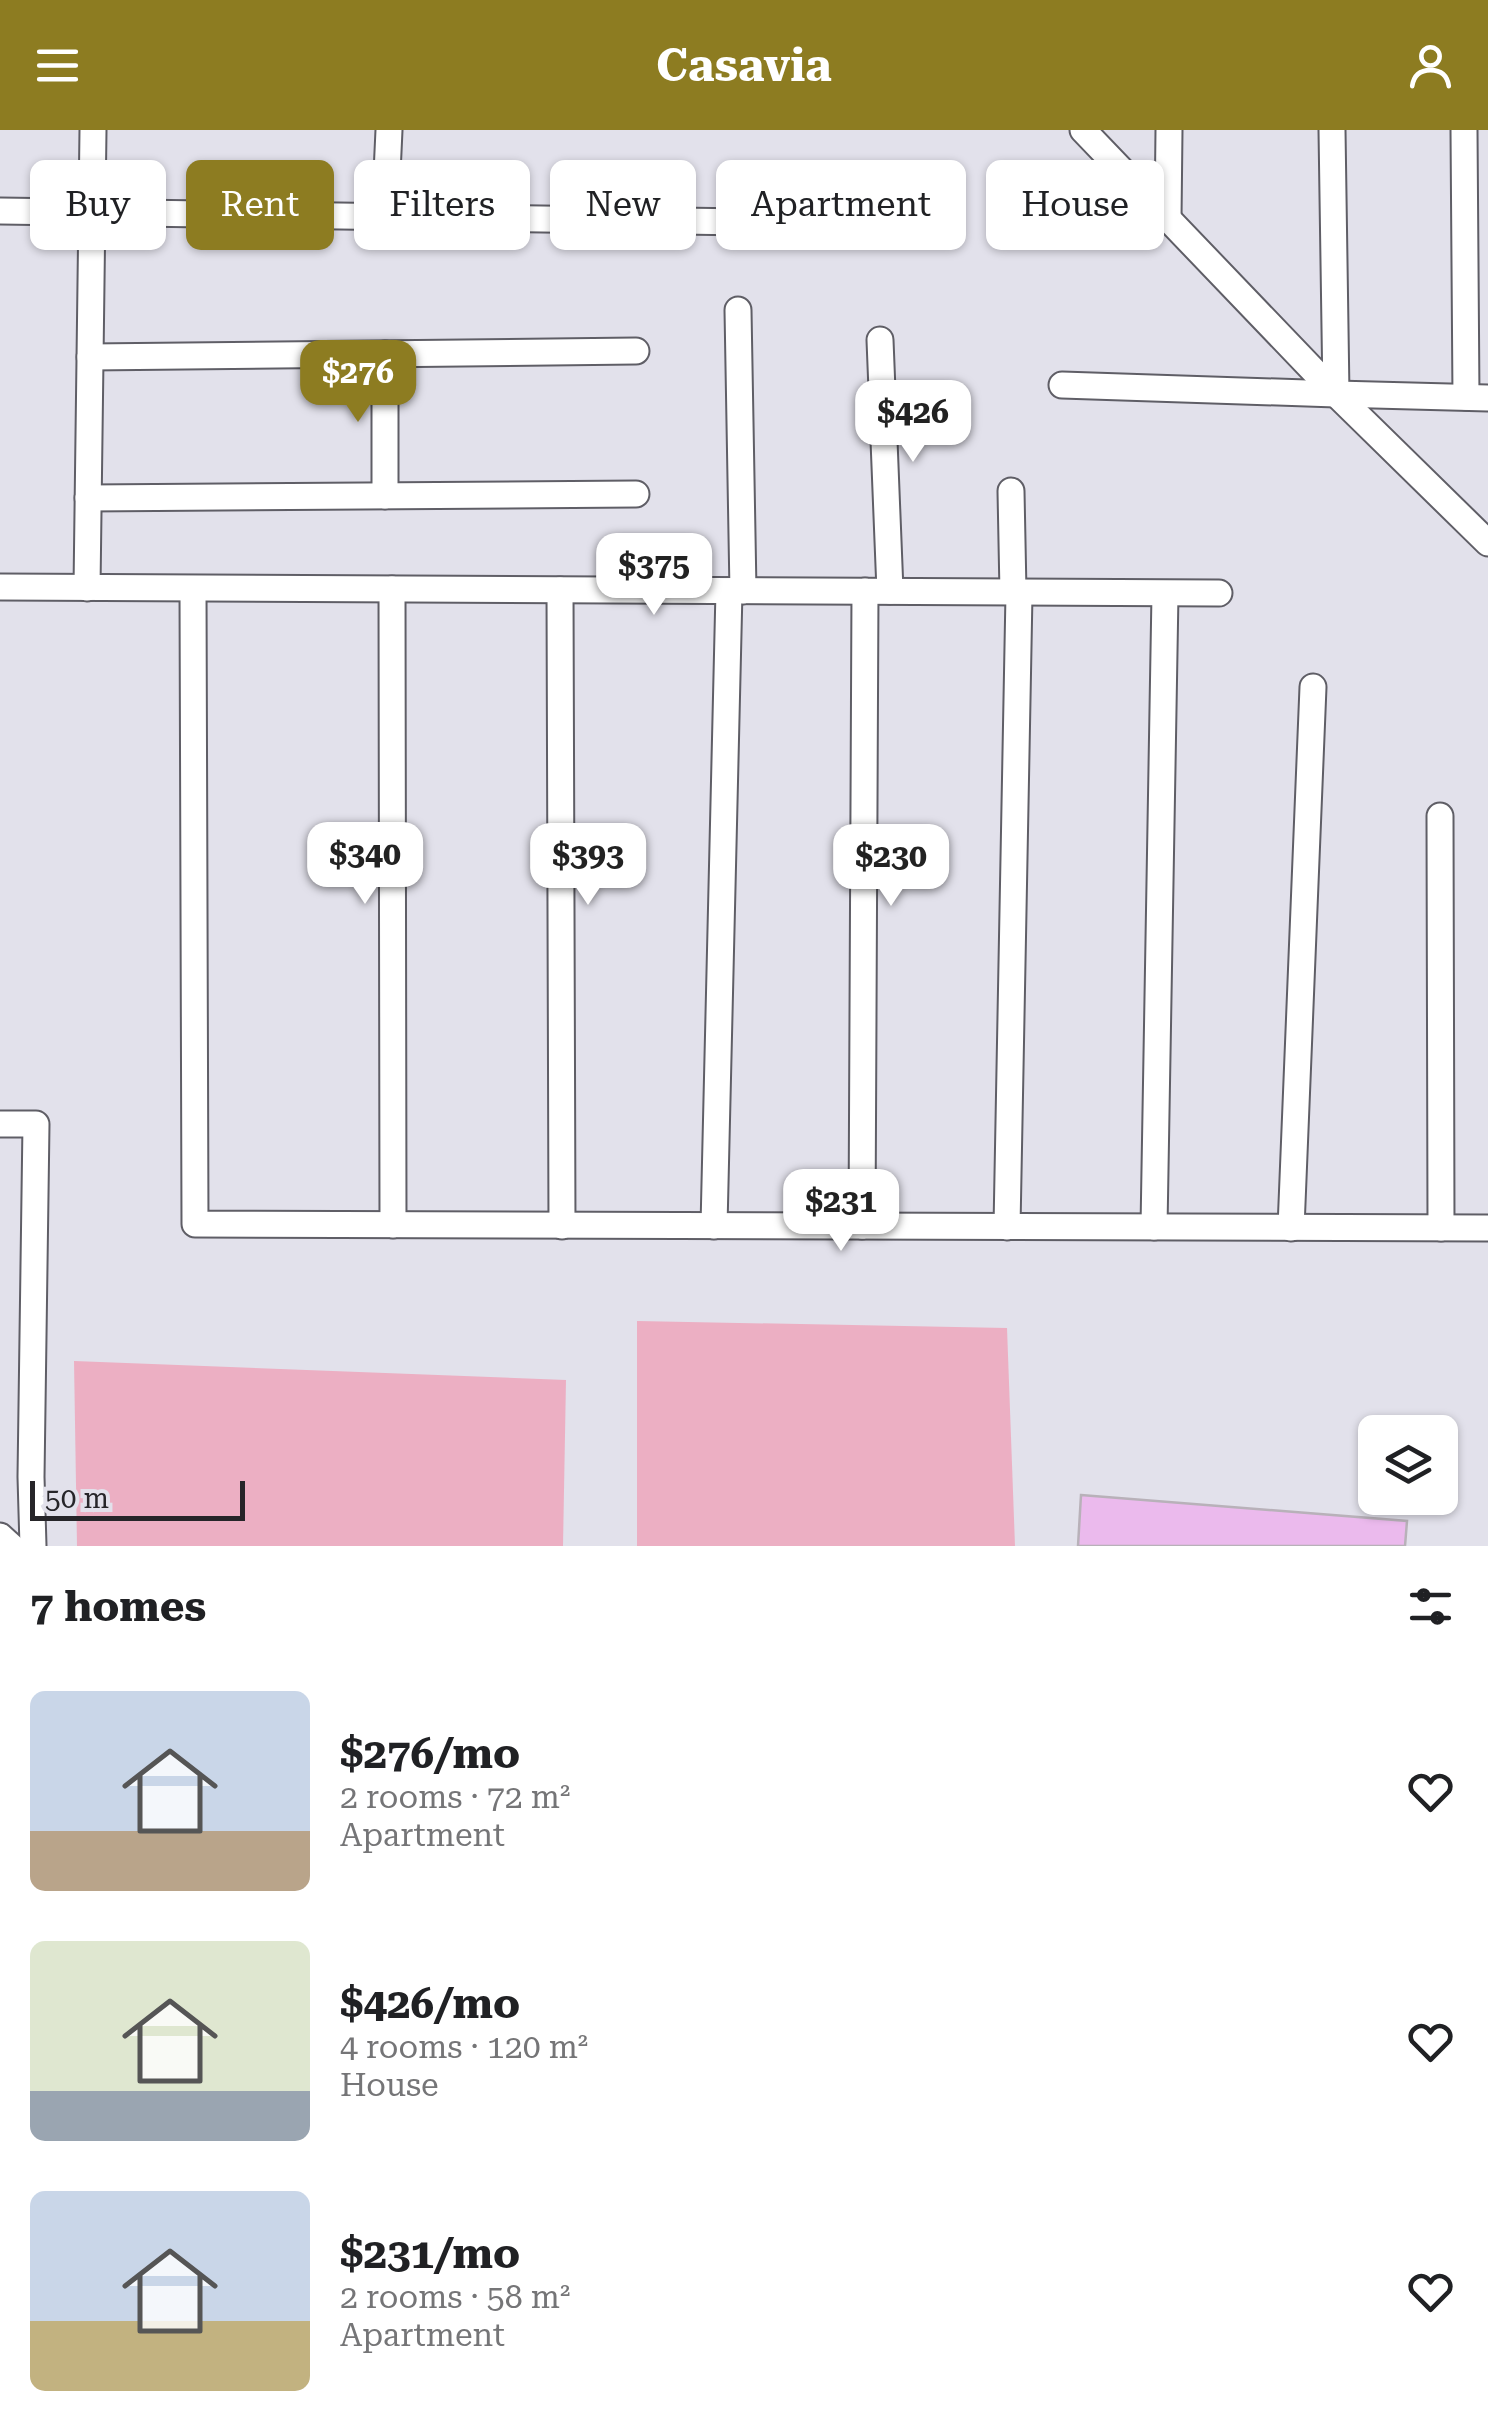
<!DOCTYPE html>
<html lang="en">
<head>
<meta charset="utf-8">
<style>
  :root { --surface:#fff; --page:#f6f6f6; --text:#202124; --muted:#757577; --accent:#8d7c21 }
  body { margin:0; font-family:"Roboto Serif",serif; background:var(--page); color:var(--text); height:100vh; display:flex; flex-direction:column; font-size:38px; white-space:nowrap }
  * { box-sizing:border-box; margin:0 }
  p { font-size:32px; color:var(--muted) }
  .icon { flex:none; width:55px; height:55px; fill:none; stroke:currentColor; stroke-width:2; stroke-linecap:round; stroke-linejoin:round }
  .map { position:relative; height:1416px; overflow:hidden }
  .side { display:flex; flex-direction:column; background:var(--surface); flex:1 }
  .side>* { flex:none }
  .hud { position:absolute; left:30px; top:30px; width:1430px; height:90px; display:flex; gap:20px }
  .tools { position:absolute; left:1358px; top:1285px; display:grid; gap:20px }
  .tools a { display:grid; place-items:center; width:100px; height:100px; border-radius:15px; background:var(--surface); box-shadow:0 2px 8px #0004; font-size:50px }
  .scale { position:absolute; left:30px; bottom:25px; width:215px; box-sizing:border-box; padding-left:10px; border:5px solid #262529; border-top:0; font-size:28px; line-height:35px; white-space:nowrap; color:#262529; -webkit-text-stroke:8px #e2e1eb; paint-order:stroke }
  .price { position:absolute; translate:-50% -85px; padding:0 22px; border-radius:20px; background:#fff; color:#222; font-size:32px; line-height:65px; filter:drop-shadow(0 2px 5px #0008) }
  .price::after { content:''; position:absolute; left:50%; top:60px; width:30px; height:22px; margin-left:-15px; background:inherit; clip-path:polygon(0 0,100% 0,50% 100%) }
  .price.current { background:var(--accent); color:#fff }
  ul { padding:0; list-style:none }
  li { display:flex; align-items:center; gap:30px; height:250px; padding:0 30px }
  li span { display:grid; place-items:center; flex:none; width:280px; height:200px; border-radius:15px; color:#555 }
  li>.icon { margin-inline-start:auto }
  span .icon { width:120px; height:120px; fill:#fffc; stroke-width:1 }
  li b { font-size:42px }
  h2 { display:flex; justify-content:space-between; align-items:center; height:120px; padding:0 30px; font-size:42px }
  .tag { padding:0 35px; border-radius:15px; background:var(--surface); box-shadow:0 2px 8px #0004; font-size:35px; line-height:90px }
  .tag.current { background:var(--accent); color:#fff }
  header { display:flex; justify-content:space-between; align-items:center; height:130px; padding:0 30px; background:var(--accent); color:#fff; font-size:45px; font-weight:700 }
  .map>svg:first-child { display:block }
</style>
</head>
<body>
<header><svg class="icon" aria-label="menu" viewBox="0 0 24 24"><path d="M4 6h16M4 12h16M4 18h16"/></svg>Casavia<svg class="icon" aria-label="person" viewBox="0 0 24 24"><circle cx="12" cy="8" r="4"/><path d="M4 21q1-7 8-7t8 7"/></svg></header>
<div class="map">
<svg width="1488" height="1416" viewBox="0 0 1488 1416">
  <rect width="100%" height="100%" fill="#e2e1eb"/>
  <!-- green -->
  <g fill="#ecafc3">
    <path d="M637 1191 1007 1198 1015 1416H637Z"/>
    <path d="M74 1231 566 1250 563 1416H77Z"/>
  </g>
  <!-- building -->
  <path fill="#ebbaed" stroke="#b8b1b9" stroke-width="2.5" d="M1081 1365 1407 1391 1405 1416H1078Z"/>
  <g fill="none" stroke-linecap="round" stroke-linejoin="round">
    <defs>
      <g id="street">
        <path d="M1083 0 1336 264 1488 413"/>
        <path d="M1464 0 1466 267"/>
        <path d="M0 81 812 93"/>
        <path d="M385 87 389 0"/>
        <path d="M1168 89 1169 0"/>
        <path d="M738 180 743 461"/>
        <path d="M880 210 890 461"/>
        <path d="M385 224V366"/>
        <path d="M90 227 636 221"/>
        <path d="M1062 255 1336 264 1332 0"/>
        <path d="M1336 264 1488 268"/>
        <path d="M1011 361 1013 462"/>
        <path d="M88 368 636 364"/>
        <path d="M0 457 1219 463"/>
        <path d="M87 458 93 0"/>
        <path d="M193 459 195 1094 1488 1098"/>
        <path d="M392 459 393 1095"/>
        <path d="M560 460 562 1096"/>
        <path d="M1440 686 1441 1098"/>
        <path d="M0 994H36L31 1347 33 1416"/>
        <path d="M714 1096 729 461"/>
        <path d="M862 1096 865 461"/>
        <path d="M1007 1097 1019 464"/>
        <path d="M1154 1097 1165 464"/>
        <path d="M1291 1098 1313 557"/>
        <path d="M0 1406 11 1416"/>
      </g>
    </defs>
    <!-- street casing -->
    <use href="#street" stroke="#5f5e66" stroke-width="29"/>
    <!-- street -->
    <use href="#street" stroke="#fff" stroke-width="25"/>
  </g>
</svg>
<div class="tools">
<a><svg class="icon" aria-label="layers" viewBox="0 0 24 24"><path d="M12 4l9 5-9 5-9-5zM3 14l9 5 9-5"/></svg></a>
</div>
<div class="scale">50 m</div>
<b class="price current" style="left:358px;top:295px">$276</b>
<b class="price" style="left:913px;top:335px">$426</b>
<b class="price" style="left:654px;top:488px">$375</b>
<b class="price" style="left:365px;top:777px">$340</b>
<b class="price" style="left:588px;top:778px">$393</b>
<b class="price" style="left:891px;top:779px">$230</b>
<b class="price" style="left:841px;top:1124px">$231</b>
<div class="hud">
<a class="tag">Buy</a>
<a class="tag current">Rent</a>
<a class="tag">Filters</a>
<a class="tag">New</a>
<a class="tag">Apartment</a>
<a class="tag">House</a>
</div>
</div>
<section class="side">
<h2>7 homes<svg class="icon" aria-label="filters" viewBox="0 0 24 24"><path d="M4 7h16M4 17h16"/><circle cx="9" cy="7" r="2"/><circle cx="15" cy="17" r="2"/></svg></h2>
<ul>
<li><span style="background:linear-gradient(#c9d6e8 70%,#b9a48a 0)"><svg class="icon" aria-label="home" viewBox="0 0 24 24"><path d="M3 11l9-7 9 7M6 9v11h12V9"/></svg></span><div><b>$276/mo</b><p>2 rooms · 72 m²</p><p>Apartment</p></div><svg class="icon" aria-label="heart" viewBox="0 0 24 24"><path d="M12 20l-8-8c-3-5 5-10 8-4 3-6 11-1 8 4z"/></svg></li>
<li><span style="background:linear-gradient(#dfe7d0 75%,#9aa5b1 0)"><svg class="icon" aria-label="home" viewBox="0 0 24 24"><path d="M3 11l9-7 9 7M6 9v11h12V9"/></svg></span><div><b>$426/mo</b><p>4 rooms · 120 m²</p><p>House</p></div><svg class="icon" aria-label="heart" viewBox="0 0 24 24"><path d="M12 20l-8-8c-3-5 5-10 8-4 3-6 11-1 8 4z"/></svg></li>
<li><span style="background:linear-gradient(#c9d6e8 65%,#c2b280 0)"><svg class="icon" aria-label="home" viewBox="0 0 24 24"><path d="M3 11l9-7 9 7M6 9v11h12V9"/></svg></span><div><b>$231/mo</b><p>2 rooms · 58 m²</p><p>Apartment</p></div><svg class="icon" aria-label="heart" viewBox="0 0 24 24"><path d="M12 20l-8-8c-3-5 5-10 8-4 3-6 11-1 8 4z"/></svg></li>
</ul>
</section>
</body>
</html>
